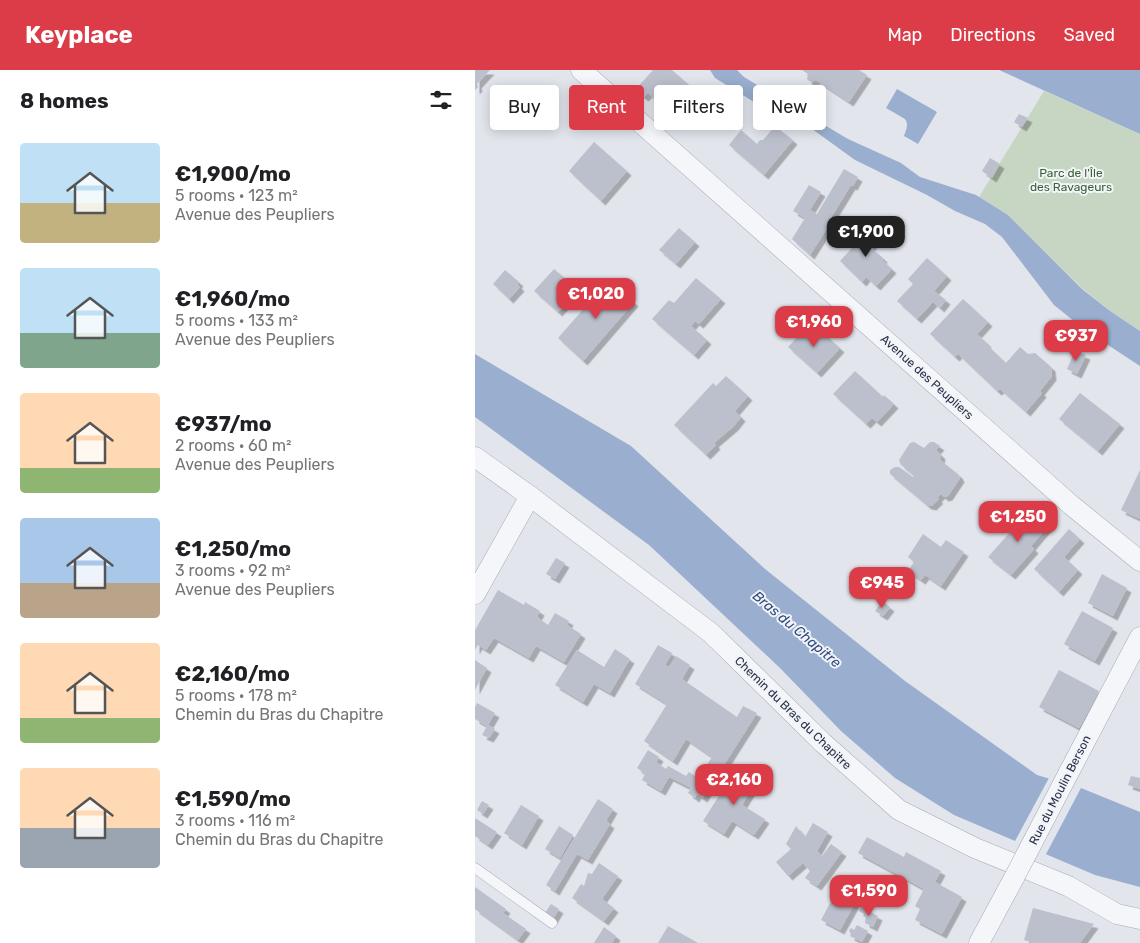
<!DOCTYPE html>
<html lang="en">
<head>
<meta charset="utf-8">
<style>
  :root { --surface:#fff; --page:#f2f2f2; --text:#202124; --muted:#757577; --accent:#dc3c48 }
  body { margin:0; font-family:Rubik,sans-serif; background:var(--page); color:var(--text); height:100vh; display:flex; flex-direction:column; font-size:19px; white-space:nowrap }
  * { box-sizing:border-box; margin:0 }
  p { font-size:16px; color:var(--muted) }
  .icon { flex:none; width:28px; height:28px; fill:none; stroke:currentColor; stroke-width:2; stroke-linecap:round; stroke-linejoin:round }
  .map { position:relative; flex:1; overflow:hidden }
  .panel { display:flex; flex-direction:column; background:var(--surface); width:475px }
  .panel>* { flex:none }
  .top-card { position:absolute; left:15px; top:15px; width:475px; height:45px; display:flex; gap:10px }
  .price { position:absolute; translate:-50% -42px; padding:0 11px; border-radius:10px; background:var(--accent); color:#fff; font-size:16px; line-height:32px; filter:drop-shadow(0 1px 2px #0008) }
  .price::after { content:''; position:absolute; left:50%; top:30px; width:15px; height:11px; margin-left:-8px; background:inherit; clip-path:polygon(0 0,100% 0,50% 100%) }
  .price.selected { background:#222; color:#fff }
  ul { padding:0; list-style:none }
  li { display:flex; align-items:center; gap:15px; height:125px; padding:0 20px }
  li span { display:grid; place-items:center; flex:none; width:140px; height:100px; border-radius:5px; color:#555 }
  li>.icon { margin-inline-start:auto }
  span .icon { width:60px; height:60px; fill:#fffc; stroke-width:1 }
  li b { font-size:21px }
  h2 { display:flex; justify-content:space-between; align-items:center; height:60px; padding:0 20px; font-size:21px }
  .chip { padding:0 18px; border-radius:5px; background:var(--surface); box-shadow:0 2px 12px #0003; font-size:18px; line-height:45px }
  .chip.selected { background:var(--accent); color:#fff }
  header { display:flex; align-items:center; gap:30px; box-sizing:border-box; height:70px; padding:0 25px; background:var(--accent); color:#fff }
  header strong { font-size:24px }
  nav { display:flex; gap:28px; margin-inline-start:auto; font-size:18px }
  main { display:flex; flex:1; min-height:0 }
  .map>svg:first-child { display:block }
</style>
</head>
<body>
<header>
<strong>Keyplace</strong>
<nav><a>Map</a><a>Directions</a><a>Saved</a></nav>
</header>
<main>
<section class="panel">
<h2>8 homes<svg class="icon" aria-label="filters" viewBox="0 0 24 24"><path d="M4 7h16M4 17h16"/><circle cx="9" cy="7" r="2"/><circle cx="15" cy="17" r="2"/></svg></h2>
<ul>
<li><span style="background:linear-gradient(#bfe0f5 60%,#c2b280 0)"><svg class="icon" aria-label="home" viewBox="0 0 24 24"><path d="M3 11l9-7 9 7M6 9v11h12V9"/></svg></span><div><b>€1,900/mo</b><p>5 rooms · 123 m²</p><p>Avenue des Peupliers</p></div></li>
<li><span style="background:linear-gradient(#bfe0f5 65%,#7fa58c 0)"><svg class="icon" aria-label="home" viewBox="0 0 24 24"><path d="M3 11l9-7 9 7M6 9v11h12V9"/></svg></span><div><b>€1,960/mo</b><p>5 rooms · 133 m²</p><p>Avenue des Peupliers</p></div></li>
<li><span style="background:linear-gradient(#ffd9b3 75%,#8fb573 0)"><svg class="icon" aria-label="home" viewBox="0 0 24 24"><path d="M3 11l9-7 9 7M6 9v11h12V9"/></svg></span><div><b>€937/mo</b><p>2 rooms · 60 m²</p><p>Avenue des Peupliers</p></div></li>
<li><span style="background:linear-gradient(#a9c7e8 65%,#b9a48a 0)"><svg class="icon" aria-label="home" viewBox="0 0 24 24"><path d="M3 11l9-7 9 7M6 9v11h12V9"/></svg></span><div><b>€1,250/mo</b><p>3 rooms · 92 m²</p><p>Avenue des Peupliers</p></div></li>
<li><span style="background:linear-gradient(#ffd9b3 75%,#8fb573 0)"><svg class="icon" aria-label="home" viewBox="0 0 24 24"><path d="M3 11l9-7 9 7M6 9v11h12V9"/></svg></span><div><b>€2,160/mo</b><p>5 rooms · 178 m²</p><p>Chemin du Bras du Chapitre</p></div></li>
<li><span style="background:linear-gradient(#ffd9b3 60%,#9aa5b1 0)"><svg class="icon" aria-label="home" viewBox="0 0 24 24"><path d="M3 11l9-7 9 7M6 9v11h12V9"/></svg></span><div><b>€1,590/mo</b><p>3 rooms · 116 m²</p><p>Chemin du Bras du Chapitre</p></div></li>
</ul>
</section>
<div class="map">
<svg width="665" height="873" viewBox="0 0 665 873">
  <defs>
    <filter id="shadow"><feDropShadow dx="4.5" dy="4.5" stdDeviation="0" flood-color="#0004"/></filter>
  </defs>
  <rect width="100%" height="100%" fill="#e2e5ec"/>
  <!-- green -->
  <path fill="#c6d6c2" d="M569 21 665 64V261L635 241 607 218 533 145 504 127Z"/>
  <!-- water -->
  <g fill="#9aafcf">
    <path d="M235 0H262L269 7 373 69 426 93 445 107 501 125 533 145 607 219 635 241 665 261V296L610 260 579 235 527 167 510 154 480 141 452 125 380 90 333 56 279 32 240 8Z"/>
    <path d="M524 0H665V64Z"/>
    <path d="M422 19 462 42 443 74 429 66C431 60 434 54 430 49L411 38Z"/>
    <path d="M0 284 156 376 290 499 430 611 562 705 606 718 665 742V817L620 805 479 745 420 708 366 661 305 598 174 475 0 347Z"/>
  </g>
  <!-- pier -->
  <path fill="#e2e5ec" d="M575 706 607 716 570 786 539 773Z"/>
  <!-- building -->
  <g fill="#bbc0cc" filter="url(#shadow)">
    <path d="M0 0H15L2 14 3 17 0 20Z"/>
    <path d="M178 0H197L220 20 198 44 173 23 169 27 160 20Z"/>
    <path d="M327 0H384L392 5 374 32 341 10 337 12 334 11 332 9 333 4Z"/>
    <path d="M544 44 553 48 547 57 539 52Z"/>
    <path d="M300 56 318 70 289 105 254 75 266 60 282 74 285 70H288Z"/>
    <path d="M119 72 152 101 126 131 94 101Z"/>
    <path d="M515 88 525 94 517 108 507 101Z"/>
    <path d="M369 99 383 107 378 116 376 115 354 151 356 152 335 185 317 169 330 148 318 141 334 115 346 122 335 140 342 144Z"/>
    <path d="M391 153 405 166 395 177 408 188 407 190 417 199 401 216 391 207 387 212 365 191 386 168 381 164Z"/>
    <path d="M204 158 220 172 201 194 184 180Z"/>
    <path d="M452 188 472 206 459 221 471 230 465 238 458 232 442 249 422 231 438 214 433 209Z"/>
    <path d="M79 199 103 219 83 242 59 221Z"/>
    <path d="M30 200 44 212 42 214 45 217 34 229 18 214Z"/>
    <path d="M221 208 246 229 224 254 220 251 216 256 232 270 219 285 177 249 194 230 199 233Z"/>
    <path d="M134 210 159 232 108 291 83 268Z"/>
    <path d="M488 229 513 252 502 264 512 273 511 274 531 293 545 277 553 284 560 283 576 297 577 306 565 321 567 323 551 342 525 319 522 321 483 284 480 287 455 264Z"/>
    <path d="M336 252 365 278 342 303 313 277Z"/>
    <path d="M600 281 611 285 602 304 592 299Z"/>
    <path d="M380 301 408 327 409 325 419 334 402 352 397 348 391 354 358 324Z"/>
    <path d="M251 306 273 326 260 341 266 347 259 356 239 373 241 375 231 385 199 355 238 313 241 316Z"/>
    <path d="M605 323 645 354 623 381 584 349Z"/>
    <path d="M439 372 449 378 455 372H459L465 376 461 380 466 385 465 390 483 404 485 408 473 426 469 427 466 424 462 428 464 429 457 436 452 435 415 404V400L420 397H424L438 407 439 405 426 395 424 390 435 373Z"/>
    <path d="M665 400V449L646 440Z"/>
    <path d="M554 441 573 456 556 476 559 479 536 505 513 487Z"/>
    <path d="M594 459 605 469 589 487 603 500 584 522 559 499Z"/>
    <path d="M448 464 466 477 471 470 489 482 466 516 450 505 446 510 433 501 439 492 433 487Z"/>
    <path d="M81 488 90 493 80 509 71 504Z"/>
    <path d="M627 504 652 518 638 546 613 533Z"/>
    <path d="M23 520 49 535 50 532 65 541 62 547 73 555 80 543 94 551 92 555 106 564 89 592 61 576 54 588 19 568 11 580 3 575 0 580V560Z"/>
    <path d="M407 531 415 537 408 546 400 541Z"/>
    <path d="M607 541 638 558 620 591 589 574Z"/>
    <path d="M183 575 197 583 190 595 194 597 201 586 215 595 207 609 262 647 268 636 282 643 228 728 222 724 220 728 213 723 216 718 194 707 186 721 167 710 170 704 162 698 173 680 184 687 181 692 191 699 193 696 211 706 214 702 223 708 237 687 211 669 198 691 169 671 192 634 160 614Z"/>
    <path d="M140 579 155 589 135 623 119 614 108 632 80 615 102 580 129 597Z"/>
    <path d="M0 590 12 598 0 620Z"/>
    <path d="M584 600 624 621 604 658 564 637Z"/>
    <path d="M2 633 20 643 13 655 20 659 14 668 7 665 12 656 0 649V637Z"/>
    <path d="M261 699 281 712 267 735 290 749 279 765 257 751 249 764 228 751Z"/>
    <path d="M656 706 665 708V719L653 715Z"/>
    <path d="M123 729 138 739 131 751 135 754 113 790 102 784 80 821 71 815Z"/>
    <path d="M7 731 14 735 8 744 2 740Z"/>
    <path d="M46 735 64 746 47 775 29 763Z"/>
    <path d="M0 748 22 762 13 775 0 766Z"/>
    <path d="M338 753 353 762 342 781 347 786 356 774 367 782 342 816 330 808 335 801 328 793 313 806 301 792 316 779 311 774 321 756 330 767Z"/>
    <path d="M84 756 98 765 85 788 70 779Z"/>
    <path d="M392 767 429 787 431 782 466 801 460 812 487 827 467 864 440 850 445 839 440 836 449 819 383 783Z"/>
    <path d="M124 793 143 806 127 829 139 838 129 851 97 828 106 814 109 816 110 813 113 803 117 804Z"/>
    <path d="M0 817 31 839 28 843 51 859 43 870 0 839Z"/>
    <path d="M362 820 381 831 365 860 346 850Z"/>
    <path d="M76 834 84 839 78 849 70 843Z"/>
    <path d="M386 837 403 846 398 857 390 853 391 845 384 841Z"/>
    <path d="M558 838 619 854 605 873H559L549 870Z"/>
    <path d="M382 855 393 861 387 872 375 866 376 864 374 861 376 858 379 860Z"/>
    <path d="M193 856 223 873H183Z"/>
    <path d="M129 857 141 866 137 873H119Z"/>
  </g>
  <g fill="none" stroke-linecap="round" stroke-linejoin="round">
    <defs>
      <path id="lane" d="M0 798 77 853"/>
      <g id="street">
        <path d="M106 0 596 435 665 491"/>
        <path d="M0 387 55 426 236 563 348 673 424 740 500 778 593 816 642 844 665 849"/>
        <path d="M0 524 55 426"/>
        <path d="M593 704 665 567"/>
        <path d="M504 873 540 806"/>
      </g>
    </defs>
    <!-- lane casing -->
    <use href="#lane" stroke="#a6abb7" stroke-width="11"/>
    <!-- street casing -->
    <use href="#street" stroke="#a6abb7" stroke-width="21"/>
    <!-- lane -->
    <use href="#lane" stroke="#f5f6f9" stroke-width="10"/>
    <!-- street -->
    <use href="#street" stroke="#f5f6f9" stroke-width="20"/>
    <defs>
      <path id="street-bridge" d="M540 806 593 704"/>
    </defs>
    <!-- street-bridge casing -->
    <use href="#street-bridge" stroke="#a6abb7" stroke-width="21" stroke-linecap="butt"/>
    <!-- street-bridge -->
    <use href="#street-bridge" stroke="#f5f6f9" stroke-width="20"/>
  </g>
  <g text-anchor="middle" stroke-width="4" stroke-linejoin="round" paint-order="stroke">
    <!-- park labels -->
    <g font-size="12" fill="#396334" stroke="#f2f4f9">
      <text x="596" y="107">Parc de l'Île<tspan x="596" dy="14">des Ravageurs</tspan></text>
    </g>
    <!-- street labels -->
    <g font-size="12" fill="#283146" stroke="#f2f4f9">
      <text transform="translate(452 307) rotate(42)" y="4">Avenue des Peupliers</text>
      <text transform="translate(318 643) rotate(44)" y="4">Chemin du Bras du Chapitre</text>
      <text transform="translate(585 720) rotate(-63)" y="4">Rue du Moulin Berson</text>
    </g>
    <!-- water labels -->
    <g font-size="14" font-style="italic" fill="#2e4b7e" stroke="#f2f4f9">
      <text transform="translate(322 559) rotate(40)" y="5">Bras du Chapitre</text>
    </g>
  </g>
</svg>
<b class="price selected" style="left:391px;top:188px">€1,900</b>
<b class="price" style="left:121px;top:250px">€1,020</b>
<b class="price" style="left:339px;top:278px">€1,960</b>
<b class="price" style="left:601px;top:292px">€937</b>
<b class="price" style="left:543px;top:473px">€1,250</b>
<b class="price" style="left:407px;top:539px">€945</b>
<b class="price" style="left:259px;top:736px">€2,160</b>
<b class="price" style="left:394px;top:847px">€1,590</b>
<div class="top-card">
<a class="chip">Buy</a>
<a class="chip selected">Rent</a>
<a class="chip">Filters</a>
<a class="chip">New</a>
</div>
</div>
</main>
</body>
</html>
